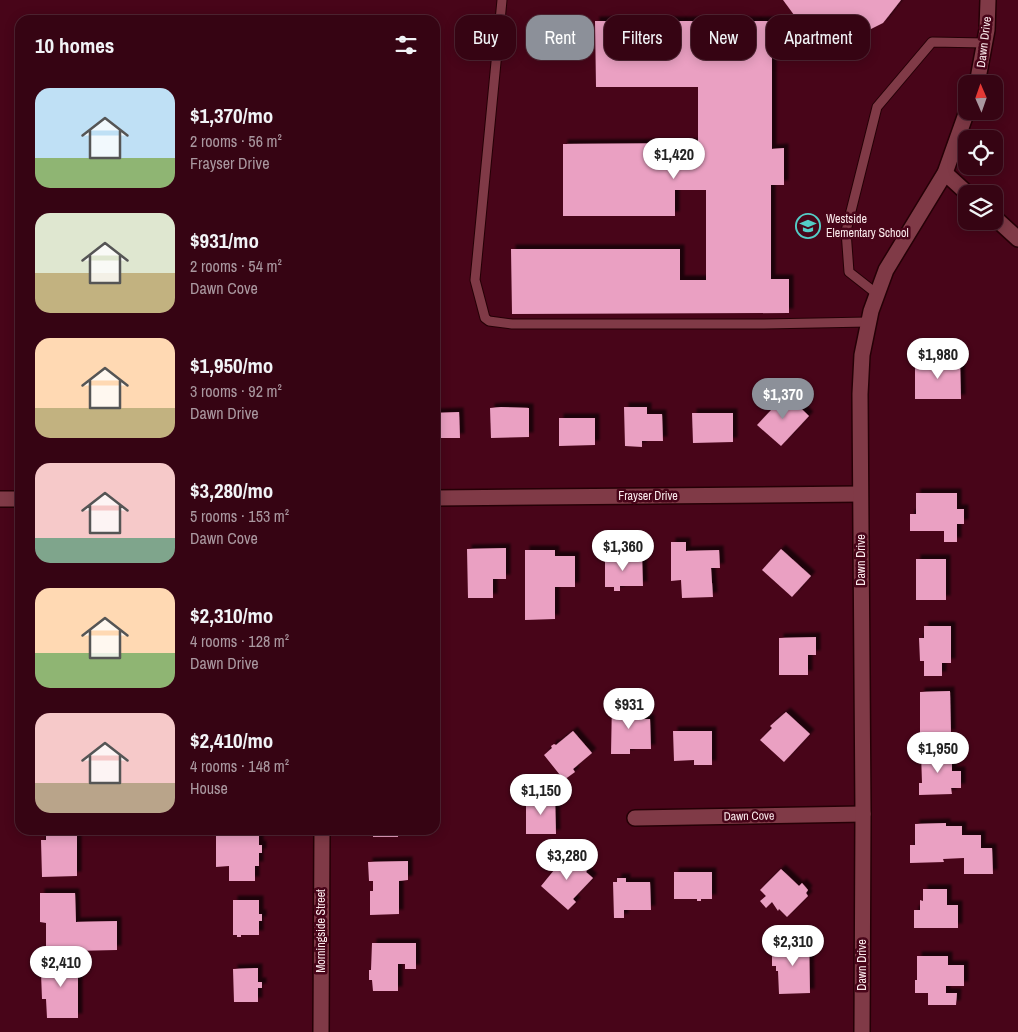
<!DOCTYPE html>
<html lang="en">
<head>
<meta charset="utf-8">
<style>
  :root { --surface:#360413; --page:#3d0e1c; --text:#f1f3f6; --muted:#aa98a0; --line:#502533; --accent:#8c9099 }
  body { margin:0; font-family:"Archivo Narrow",sans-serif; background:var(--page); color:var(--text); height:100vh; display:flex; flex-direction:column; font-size:19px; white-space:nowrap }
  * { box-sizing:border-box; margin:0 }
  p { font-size:16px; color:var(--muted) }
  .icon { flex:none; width:28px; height:28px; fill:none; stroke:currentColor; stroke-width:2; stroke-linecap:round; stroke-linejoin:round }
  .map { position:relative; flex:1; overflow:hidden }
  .sheet { position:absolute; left:15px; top:15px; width:425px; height:820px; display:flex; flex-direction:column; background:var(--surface); border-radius:15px; box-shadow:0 2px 12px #0003,0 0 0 1px var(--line) }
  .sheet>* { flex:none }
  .top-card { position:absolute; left:455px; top:15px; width:475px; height:45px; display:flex; gap:10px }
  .needle { width:32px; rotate:358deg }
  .tools { position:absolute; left:958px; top:75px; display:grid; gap:10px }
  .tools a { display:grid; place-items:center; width:45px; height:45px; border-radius:10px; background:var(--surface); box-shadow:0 2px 12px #0003,0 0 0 1px var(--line); font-size:25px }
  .price { position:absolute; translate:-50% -42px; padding:0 11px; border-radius:18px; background:#fff; color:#222; font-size:16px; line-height:32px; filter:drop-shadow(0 1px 2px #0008) }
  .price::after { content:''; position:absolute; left:50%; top:30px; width:15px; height:11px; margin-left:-8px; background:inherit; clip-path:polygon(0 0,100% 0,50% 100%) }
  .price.selected { background:var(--accent); color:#fff }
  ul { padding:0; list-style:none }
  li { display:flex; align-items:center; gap:15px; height:125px; padding:0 20px }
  li span { display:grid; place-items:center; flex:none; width:140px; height:100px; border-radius:15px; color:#555 }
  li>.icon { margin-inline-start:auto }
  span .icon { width:60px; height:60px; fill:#fffc; stroke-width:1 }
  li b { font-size:21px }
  h2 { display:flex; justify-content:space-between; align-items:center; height:60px; padding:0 20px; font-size:21px }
  .tag { padding:0 18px; border-radius:15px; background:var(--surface); box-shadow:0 2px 12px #0003,0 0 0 1px var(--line); font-size:18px; line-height:45px }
  .tag.selected { background:var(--accent); color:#fff }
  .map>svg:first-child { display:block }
</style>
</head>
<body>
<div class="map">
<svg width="1018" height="1032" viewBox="0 0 1018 1032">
  <defs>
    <filter id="shadow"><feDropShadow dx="4.5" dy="-4.5" stdDeviation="1" flood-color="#0009"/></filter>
  </defs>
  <rect width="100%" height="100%" fill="#480519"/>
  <!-- building -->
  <g fill="#eaa0c2" filter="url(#shadow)">
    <path d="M783 0H901L883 23 863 33 840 36 817 32 797 19Z"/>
    <path d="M595 21H784V57H772V149L784 148V185H771V279H789V313L512 314 511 249H680V280H706V190H675V216H563V144L698 143V87H596Z"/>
    <path d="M960 361 961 399H915V362Z"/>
    <path d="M786 394 809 416 781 446 757 425Z"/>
    <path d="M501 407 529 408V437L491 438 490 408Z"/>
    <path d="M624 407H647V414H662L663 441H642V447L625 446Z"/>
    <path d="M459 412 460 438H435V413Z"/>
    <path d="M692 413H733V442L693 443Z"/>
    <path d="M17 417H20V445H18Z"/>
    <path d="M559 418H595V445L559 446Z"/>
    <path d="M916 493H957V509H964V524H957V542H944V531H910V514H916Z"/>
    <path d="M671 542H686V551L719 550 720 568H711L713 597 682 598 681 580 671 581Z"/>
    <path d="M506 548V579H493V598H468L467 549Z"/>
    <path d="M781 549 811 576 792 597 762 570Z"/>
    <path d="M525 550H555V556H575V587H555V619L525 620Z"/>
    <path d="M605 557H642L643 586H620V591H614V587H605Z"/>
    <rect x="916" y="559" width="30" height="41"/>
    <path d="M924 626H951V663H942V676H924V661H920L919 638H924Z"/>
    <path d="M816 637V655H808V675H779V638Z"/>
    <path d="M950 691 951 734H920V692Z"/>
    <path d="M612 702H634L635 719H650L651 749H630V754H611Z"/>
    <path d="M786 712 810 734 784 762 760 740 772 728 770 726Z"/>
    <path d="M573 731 592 753 573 769 575 772 564 780 544 755 552 748 551 746 554 744 556 745Z"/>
    <path d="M673 731H712V765H694V760L674 761Z"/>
    <path d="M952 752V771H961V788H951L952 794 919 795V783H922L921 753Z"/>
    <path d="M526 797H555L556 834H526Z"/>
    <path d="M946 823V826H962V835H981V848H992L993 874H964V858L943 859 944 862 910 863V845H915V824Z"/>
    <path d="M46 830H77V876L42 877 41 840H46Z"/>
    <rect x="373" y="830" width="25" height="7"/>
    <path d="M216 832H259V845H262V853H259V866H255V881H229V866L216 867Z"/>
    <path d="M564 853 573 861 576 858 588 869 586 872 593 878 573 899 576 902 568 910 541 886 555 869 552 867Z"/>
    <path d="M408 861V880L399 881V914L370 915V891H373V881H369L368 862Z"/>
    <path d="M781 869 799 886 802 883 808 890 806 893 808 896 787 917 779 909 778 911 772 902 766 908 760 901 766 896 760 890Z"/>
    <path d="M674 872H712V899H701V901H697V899H674Z"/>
    <path d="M617 878H626V882H650L651 910H624V918H614L613 882H617Z"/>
    <path d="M923 889H947V905H958V928H914V910H920V900L923 901Z"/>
    <path d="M40 893H75L76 922 117 921V950L73 951V949H46V923L40 922Z"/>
    <path d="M233 900H259V914H262V921H259V935H241V937H237V935H233Z"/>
    <path d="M809 940 810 993 779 994 778 971H776V966H772V956H778V941Z"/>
    <path d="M372 943H416V969H405V964H398V991H373L372 980H369V970H371Z"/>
    <path d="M917 956H948V965H964V986H946V993H957L956 1005H928V993H915V980H917Z"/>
    <path d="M46 958H78V1018H47L46 999H42L41 973H46Z"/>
    <path d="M258 968V982H262V988H258V1002H234L233 969Z"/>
  </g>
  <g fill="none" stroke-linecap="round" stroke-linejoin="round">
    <defs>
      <g id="service">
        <path d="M502 0 475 280 485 318 489 321 512 324H764L868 322"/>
        <path d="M877 294 849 272 846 231 877 107 932 42 985 43"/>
      </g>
      <g id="minor">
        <path d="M977 84 987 30 988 0"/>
        <path d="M945 173 968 194"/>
        <path d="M994 217 1018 239"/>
        <path d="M435 498 860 494"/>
        <path d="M0 499H20"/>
        <path d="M635 818 863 814"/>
        <path d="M321 1032 322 830"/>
        <path d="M862 1032 863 814 860 394 862 355 871 311 886 270 945 173 967 111"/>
      </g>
    </defs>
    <!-- service casing -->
    <use href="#service" stroke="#250006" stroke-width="11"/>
    <!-- minor casing -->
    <use href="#minor" stroke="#250006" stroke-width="18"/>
    <!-- service -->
    <use href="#service" stroke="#803a47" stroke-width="9"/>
    <!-- minor -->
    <use href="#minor" stroke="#803a47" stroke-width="15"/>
  </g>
  <!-- icons -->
  <defs>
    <symbol id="school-ring" viewBox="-11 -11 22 22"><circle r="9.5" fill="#480519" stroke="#54cdc7" stroke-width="1.5"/><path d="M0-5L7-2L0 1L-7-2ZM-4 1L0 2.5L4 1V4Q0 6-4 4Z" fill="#54cdc7"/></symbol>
  </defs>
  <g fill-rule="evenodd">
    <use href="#school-ring" x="794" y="212" width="28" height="28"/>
  </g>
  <g text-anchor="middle" stroke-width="5" stroke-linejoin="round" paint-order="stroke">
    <!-- street labels -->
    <g font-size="12" fill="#fbeaec" stroke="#480519">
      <text transform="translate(984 42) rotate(-83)" y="4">Dawn Drive</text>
      <text x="648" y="500">Frayser Drive</text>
      <text transform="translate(861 560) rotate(-90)" y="4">Dawn Drive</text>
      <text transform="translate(749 816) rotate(-1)" y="4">Dawn Cove</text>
      <text transform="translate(321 931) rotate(-90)" y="4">Morningside Street</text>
      <text transform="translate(862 965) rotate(-90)" y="4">Dawn Drive</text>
    </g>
    <!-- poi labels -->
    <g font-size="12" fill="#fbeaec" stroke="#480519" text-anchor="start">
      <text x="826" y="223">Westside<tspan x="826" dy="14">Elementary School</tspan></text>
    </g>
  </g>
</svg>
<div class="tools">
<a><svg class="needle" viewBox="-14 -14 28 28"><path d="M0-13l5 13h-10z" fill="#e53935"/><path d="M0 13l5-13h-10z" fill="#aa98a0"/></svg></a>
<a><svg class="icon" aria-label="locate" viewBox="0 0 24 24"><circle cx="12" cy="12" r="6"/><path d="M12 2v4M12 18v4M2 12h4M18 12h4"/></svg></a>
<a><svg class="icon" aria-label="layers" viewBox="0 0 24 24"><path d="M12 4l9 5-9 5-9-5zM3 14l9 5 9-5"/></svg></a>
</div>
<b class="price" style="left:674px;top:180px">$1,420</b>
<b class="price" style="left:938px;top:380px">$1,980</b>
<b class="price selected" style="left:783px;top:420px">$1,370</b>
<b class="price" style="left:623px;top:572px">$1,360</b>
<b class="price" style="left:629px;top:730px">$931</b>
<b class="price" style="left:938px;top:774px">$1,950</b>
<b class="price" style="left:541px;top:816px">$1,150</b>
<b class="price" style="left:567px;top:881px">$3,280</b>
<b class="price" style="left:793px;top:967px">$2,310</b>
<b class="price" style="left:61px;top:988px">$2,410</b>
<div class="top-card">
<a class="tag">Buy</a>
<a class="tag selected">Rent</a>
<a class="tag">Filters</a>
<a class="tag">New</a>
<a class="tag">Apartment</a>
</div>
<section class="sheet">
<h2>10 homes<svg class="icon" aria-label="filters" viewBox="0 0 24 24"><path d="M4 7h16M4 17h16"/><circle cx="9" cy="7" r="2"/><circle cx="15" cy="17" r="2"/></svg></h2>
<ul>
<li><span style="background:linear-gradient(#bfe0f5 70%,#8fb573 0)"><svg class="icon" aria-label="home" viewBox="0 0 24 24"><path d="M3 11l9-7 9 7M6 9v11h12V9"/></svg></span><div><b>$1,370/mo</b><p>2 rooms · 56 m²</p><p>Frayser Drive</p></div></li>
<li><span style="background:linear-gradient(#dfe7d0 60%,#c2b280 0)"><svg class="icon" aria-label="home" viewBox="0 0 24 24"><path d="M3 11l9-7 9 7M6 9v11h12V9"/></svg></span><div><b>$931/mo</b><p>2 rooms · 54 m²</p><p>Dawn Cove</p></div></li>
<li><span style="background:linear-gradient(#ffd9b3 70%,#c2b280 0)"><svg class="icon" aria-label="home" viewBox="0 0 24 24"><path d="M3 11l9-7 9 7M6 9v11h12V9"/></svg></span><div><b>$1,950/mo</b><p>3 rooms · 92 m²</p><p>Dawn Drive</p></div></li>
<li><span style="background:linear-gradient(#f6c9c9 75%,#7fa58c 0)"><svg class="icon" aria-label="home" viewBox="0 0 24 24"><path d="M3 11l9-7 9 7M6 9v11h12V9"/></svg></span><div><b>$3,280/mo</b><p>5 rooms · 153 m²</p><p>Dawn Cove</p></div></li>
<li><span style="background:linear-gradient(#ffd9b3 65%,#8fb573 0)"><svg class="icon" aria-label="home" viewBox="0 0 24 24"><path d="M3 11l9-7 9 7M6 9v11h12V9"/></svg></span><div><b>$2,310/mo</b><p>4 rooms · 128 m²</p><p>Dawn Drive</p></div></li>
<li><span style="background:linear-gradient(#f6c9c9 70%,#b9a48a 0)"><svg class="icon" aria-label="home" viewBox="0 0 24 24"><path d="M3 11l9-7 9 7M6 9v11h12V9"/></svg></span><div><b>$2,410/mo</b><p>4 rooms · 148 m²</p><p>House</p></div></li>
</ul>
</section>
</div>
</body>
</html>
